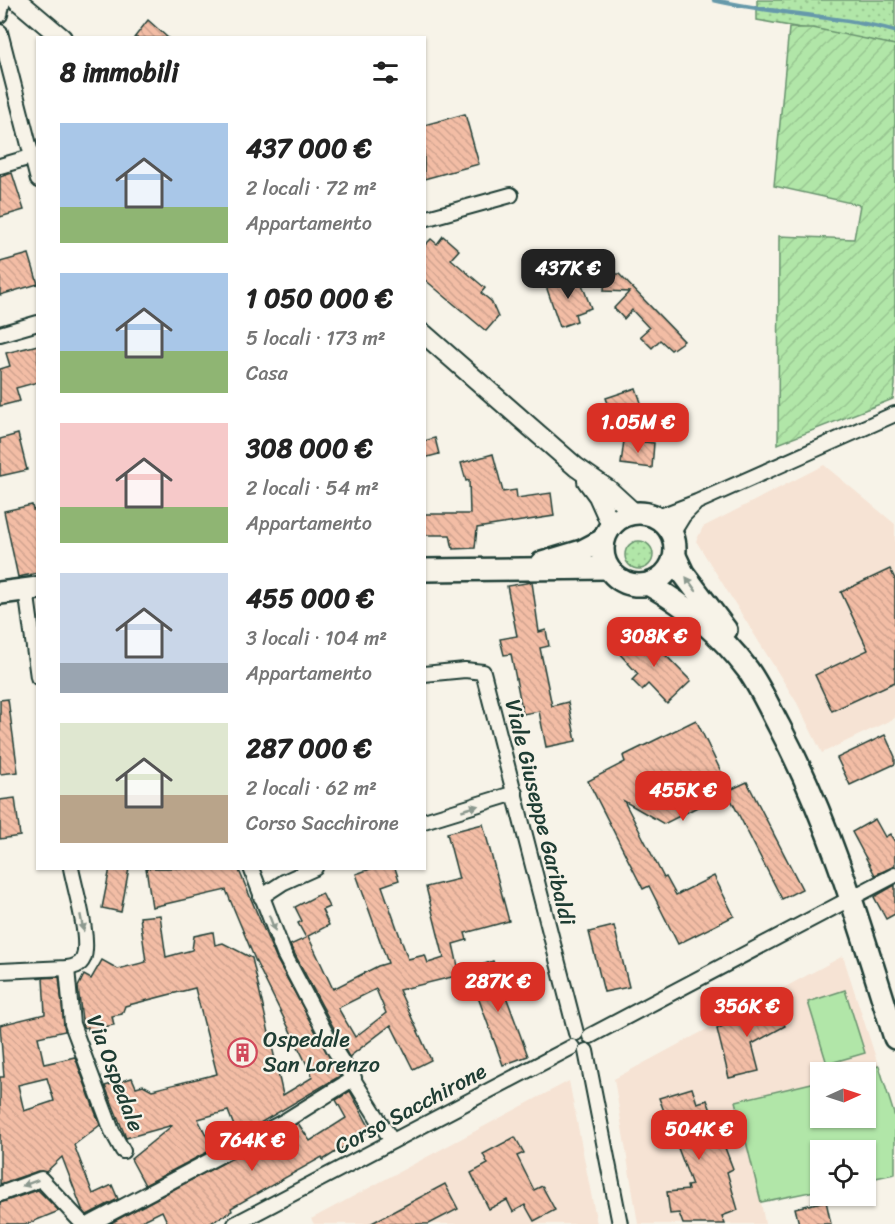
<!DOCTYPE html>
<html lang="it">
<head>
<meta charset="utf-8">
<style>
  :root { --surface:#fff; --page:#f2f2f2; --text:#222; --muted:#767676; --accent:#d93025 }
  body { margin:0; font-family:Sriracha,sans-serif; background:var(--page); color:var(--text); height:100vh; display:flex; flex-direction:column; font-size:22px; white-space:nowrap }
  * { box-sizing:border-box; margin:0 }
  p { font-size:20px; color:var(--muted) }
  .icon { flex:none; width:33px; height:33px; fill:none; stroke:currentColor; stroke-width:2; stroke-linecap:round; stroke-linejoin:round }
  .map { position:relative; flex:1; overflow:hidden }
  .details { position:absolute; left:36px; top:36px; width:390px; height:834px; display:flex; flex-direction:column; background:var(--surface); border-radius:0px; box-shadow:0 2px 4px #0004 }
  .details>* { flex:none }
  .needle { width:39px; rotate:87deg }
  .fabs { position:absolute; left:810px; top:1062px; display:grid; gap:12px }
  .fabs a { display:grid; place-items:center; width:66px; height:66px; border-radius:0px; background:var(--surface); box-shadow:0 2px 4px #0004; font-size:30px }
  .price { position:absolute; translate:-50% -51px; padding:0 14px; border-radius:12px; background:var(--accent); color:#fff; font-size:20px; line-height:39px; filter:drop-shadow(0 2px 3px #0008) }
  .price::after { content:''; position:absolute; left:50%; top:36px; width:18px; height:14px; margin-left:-9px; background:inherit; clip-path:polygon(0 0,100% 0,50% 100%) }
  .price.active { background:#222; color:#fff }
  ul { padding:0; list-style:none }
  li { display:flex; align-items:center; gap:18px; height:150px; padding:0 24px }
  li span { display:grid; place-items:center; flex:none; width:168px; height:120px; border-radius:0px; color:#555 }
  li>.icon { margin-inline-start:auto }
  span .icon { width:72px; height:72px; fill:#fffc; stroke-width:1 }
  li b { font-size:26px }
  h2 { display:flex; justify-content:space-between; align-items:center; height:72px; padding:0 24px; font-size:26px }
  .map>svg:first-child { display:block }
</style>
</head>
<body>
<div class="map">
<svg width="895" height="1224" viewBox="0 0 895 1224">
  <defs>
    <pattern id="grass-dots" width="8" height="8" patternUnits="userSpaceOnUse" patternTransform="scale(1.5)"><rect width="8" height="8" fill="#b1e6a8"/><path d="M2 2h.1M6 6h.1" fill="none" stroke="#98c691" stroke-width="1.8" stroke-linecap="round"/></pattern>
    <pattern id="garden-furrows" width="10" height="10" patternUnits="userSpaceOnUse" patternTransform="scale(1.5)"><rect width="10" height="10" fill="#b1e6a8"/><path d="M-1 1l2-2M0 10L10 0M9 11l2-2" fill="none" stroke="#98c691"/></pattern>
    <pattern id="building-back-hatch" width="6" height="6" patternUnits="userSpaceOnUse" patternTransform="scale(1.5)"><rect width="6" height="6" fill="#f3bda5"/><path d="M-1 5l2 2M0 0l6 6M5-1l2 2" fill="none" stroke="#d0a38f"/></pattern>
  </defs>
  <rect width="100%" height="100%" fill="#f7f3e8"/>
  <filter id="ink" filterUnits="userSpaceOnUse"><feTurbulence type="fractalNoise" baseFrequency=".0167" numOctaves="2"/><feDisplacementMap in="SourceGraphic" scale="12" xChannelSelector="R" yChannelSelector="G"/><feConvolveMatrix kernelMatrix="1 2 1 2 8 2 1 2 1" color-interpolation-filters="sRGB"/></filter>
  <g filter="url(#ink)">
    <!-- built -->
    <g fill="#f6e3d4" fill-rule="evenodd">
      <path d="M824 465 895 524V718L822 753 797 703 696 541 703 527Z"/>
      <path d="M843 956 895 1117V1174L866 1180V1150H820V1190L761 1202 765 1224H638L614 1079ZM820 1072H866V1118H820Z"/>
      <path d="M569 1081 597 1224H314L311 1219Z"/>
    </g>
    <!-- grass -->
    <g fill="url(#grass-dots)" stroke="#68926e" stroke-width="1.5">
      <path d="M757 0H895V45L757 20Z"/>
      <circle cx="639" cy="555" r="14"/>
    </g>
    <!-- park -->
    <g fill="#b1e6a8" stroke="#68926e" stroke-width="1.5">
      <path d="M845 990 865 1053 827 1064 808 1002Z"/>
      <path d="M879 1066 895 1117V1174L866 1180V1150H820V1190L761 1202 736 1101 820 1081V1118H866V1072H854Z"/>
    </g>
    <!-- garden -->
    <path fill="url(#garden-furrows)" stroke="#68926e" stroke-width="1.5" d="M789 28H813L895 45V385L893 399 778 444 779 236 854 239 860 205 774 186Z"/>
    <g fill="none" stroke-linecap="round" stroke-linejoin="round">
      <!-- stream -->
      <path stroke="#69a" stroke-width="4.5" d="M714 0C774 14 835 15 895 31"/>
    </g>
    <!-- building -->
    <g fill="url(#building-back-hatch)" stroke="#1f3d34" stroke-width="1.5" fill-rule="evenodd">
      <path d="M148 20 168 38H134Z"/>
      <path d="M465 114 479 164 424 179V125Z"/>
      <path d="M12 173 24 210 0 217V177Z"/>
      <path d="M443 236 459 250 451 259 485 288 481 293 491 301 498 317 486 331 424 279V246L431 239 437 244Z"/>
      <path d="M29 254 38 284 0 295V262Z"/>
      <path d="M605 274H619L684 341 671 350 660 340 652 348 640 336 649 328 632 310 624 319 614 308 629 292 604 291Z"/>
      <path d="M559 278 562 285 580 279 591 308 575 314 577 321 560 327 545 283Z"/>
      <path d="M38 345V382L16 388 20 401 0 406V369L10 366 6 353Z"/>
      <path d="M636 388 647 420 617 430 606 398Z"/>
      <path d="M18 434 27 470 0 476V439Z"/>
      <path d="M435 438 439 454 424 458V441Z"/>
      <path d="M624 440 654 443 652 468 621 464Z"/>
      <path d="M493 454 503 492 516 490 517 498 551 493 554 516 477 528 475 548 453 549 450 535H424V514H470L469 480 466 481 461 463Z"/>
      <path d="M32 505 33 510 38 509V573L18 577 4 511Z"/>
      <path d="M890 569 895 579V682L832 711 815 675 868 650 841 592Z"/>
      <path d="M532 582 539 632 546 630 549 646 540 648 552 706 568 702 576 741 546 747 539 711 523 714 511 654 504 655 500 639 517 636 507 586Z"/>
      <path d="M641 630 691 681 667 704 648 684 642 690 632 680 638 674 618 652Z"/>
      <path d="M8 699 18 772 0 774V700Z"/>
      <path d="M696 720 730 790 747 782 802 889 782 899 727 792 664 824 624 801 664 878 666 877 676 895 714 876 734 916 678 944 649 886 643 889 588 781 625 762 623 756Z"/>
      <path d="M885 735 895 757V764L850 785 837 758Z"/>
      <path d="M15 798 20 836 0 839V800Z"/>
      <path d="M875 819 885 837 890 834 895 842V866L875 875 852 832Z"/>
      <path d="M483 824 509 921 465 933 467 940 453 944 460 975 399 990 431 1060 413 1069 391 1025 349 1057 290 945 306 938 298 923 302 921 295 907 322 893 329 907 322 910 329 925 308 936 333 989 378 966 388 963 356 874 373 868H395L399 880 382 886 408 959 425 955 428 963 444 958 426 887 459 879 447 833ZM376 989 386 1013 355 1037 338 1008Z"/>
      <path d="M110 868H129L121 912 102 908Z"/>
      <path d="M146 868H238L276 958 340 1076 238 1136 228 1111 198 1119 213 1149 145 1185 131 1159 173 1125 126 1138 105 1086 132 1078 136 1087 143 1085 152 1090 217 1074 195 988 125 1006 122 1014 112 1016 114 1025 88 1030V1027L83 1028 78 987 84 975 91 979 102 960 118 969 146 962 140 917 160 915 166 957 192 950 194 936 213 932 215 945 223 943 252 958 283 1095 313 1077 256 962 226 890 152 907Z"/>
      <path d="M895 885V914L886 919 874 897Z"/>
      <path d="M614 926 629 987 604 992 589 932Z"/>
      <path d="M493 961 528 1056 503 1065 468 970Z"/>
      <path d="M59 977 65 1031 38 1037 44 1064 75 1057 100 1125 74 1145 93 1194 112 1185 118 1199 87 1215 82 1209 62 1157 46 1172 38 1171 0 1184V1077H4L0 1025 45 1014 43 978ZM47 1078 54 1101 24 1111 18 1085Z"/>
      <path d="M771 1000 785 1026 752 1044 759 1071 729 1078 717 1029Z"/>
      <path d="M692 1088 697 1103 707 1100 733 1169 727 1172 738 1210 722 1216 725 1224H683L679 1213 670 1214 667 1192 688 1190 687 1186 692 1185 659 1098Z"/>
      <path d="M350 1091 371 1130 323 1160 322 1157 231 1208 232 1211 209 1224H168L162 1211 136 1224H109L298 1123 310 1141 346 1118 336 1100Z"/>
      <path d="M515 1137 524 1153 517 1156 534 1190 542 1186 555 1210 534 1221 525 1205 513 1212 507 1200 489 1209 471 1173 488 1164 483 1154Z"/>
      <path d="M445 1184 458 1209 429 1224H370Z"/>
      <path d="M38 1190 59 1211 27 1224H0V1203Z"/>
      <path d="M826 1201 831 1224H799L795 1208Z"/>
    </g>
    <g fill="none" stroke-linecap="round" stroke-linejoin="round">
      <defs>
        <g id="street">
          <path d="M0 15 3 0"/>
          <path d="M0 32 38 180"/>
          <path d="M0 166 31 157"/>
          <path d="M424 219 511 195"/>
          <path d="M0 334 38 323"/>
          <path d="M658 517 697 502 895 414"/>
          <path d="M672 534 683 516 694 505"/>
          <path d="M26 589 38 677"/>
          <path d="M424 674 465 670 483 672 576 1033"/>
          <path d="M424 821 515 793"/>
          <path d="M251 868 284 954 334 1049 392 1141"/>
          <path d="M261 897 284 882 315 868"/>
          <path d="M67 968 72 1024 112 1131 123 1151"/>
          <path d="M0 971 67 968C73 967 80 966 83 959 91 941 75 889 71 868"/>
          <path d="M590 1036 895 875"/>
          <path d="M586 1051 620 1224"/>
          <path d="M0 1194 41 1179 83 1224"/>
          <path d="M90 1224 285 1121 354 1078"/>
          <path d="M235 1224 572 1047"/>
        </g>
        <g id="secondary">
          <path d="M17 0 62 38"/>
          <path d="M424 334 576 467 609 490 633 512"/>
          <path d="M587 481 598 496 611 525"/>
        </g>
        <g id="primary">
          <circle cx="639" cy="549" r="36"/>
          <path d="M675 556 683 573 726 630"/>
          <path d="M542 563 582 551 603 540"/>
          <path d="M424 570 608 568"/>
          <path d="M648 584C685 605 722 635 748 670 760 687 769 707 779 726 831 824 862 932 895 1038"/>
          <path d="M0 593 38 588"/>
        </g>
      </defs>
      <!-- street casing -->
      <use href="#street" stroke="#1f3d34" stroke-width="18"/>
      <!-- secondary casing -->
      <use href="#secondary" stroke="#1f3d34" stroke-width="22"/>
      <!-- primary casing -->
      <use href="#primary" stroke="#1f3d34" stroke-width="26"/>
      <!-- street -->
      <use href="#street" stroke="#f7f3e8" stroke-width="14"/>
      <!-- secondary -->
      <use href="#secondary" stroke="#f7f3e8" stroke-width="18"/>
      <!-- primary -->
      <use href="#primary" stroke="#f7f3e8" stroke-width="21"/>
    </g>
    <!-- one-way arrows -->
    <defs><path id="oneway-solid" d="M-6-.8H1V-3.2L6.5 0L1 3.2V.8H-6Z" transform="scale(1.5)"/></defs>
    <g fill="#8b988e">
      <use href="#oneway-solid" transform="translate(691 584) rotate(-126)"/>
      <use href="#oneway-solid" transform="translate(470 808) rotate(-16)"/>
      <use href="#oneway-solid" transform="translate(82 923) rotate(79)"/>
      <use href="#oneway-solid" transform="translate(272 923) rotate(69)"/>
      <use href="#oneway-solid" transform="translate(30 1183) rotate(160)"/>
    </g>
  </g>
  <!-- icons -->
  <defs>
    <symbol id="building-ring" viewBox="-11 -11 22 22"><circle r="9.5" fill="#f7f3e8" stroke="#d1495b" stroke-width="1.5"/><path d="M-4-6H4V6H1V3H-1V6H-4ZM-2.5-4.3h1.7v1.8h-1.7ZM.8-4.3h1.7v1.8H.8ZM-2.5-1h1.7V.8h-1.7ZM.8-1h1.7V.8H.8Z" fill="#d1495b"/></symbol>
  </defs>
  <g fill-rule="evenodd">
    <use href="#building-ring" x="226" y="1036" width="33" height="33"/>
  </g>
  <g text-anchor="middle" stroke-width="4.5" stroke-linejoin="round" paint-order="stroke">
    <!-- street labels -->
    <g font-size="22" fill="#1f3d34" stroke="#f7f3e8">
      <text transform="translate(541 812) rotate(76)" y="8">Viale Giuseppe Garibaldi</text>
      <text transform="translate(116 1073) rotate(69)" y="8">Via Ospedale</text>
      <text transform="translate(410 1108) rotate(-28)" y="8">Corso Sacchirone</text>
    </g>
    <!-- poi labels -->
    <g font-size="22" fill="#1f3d34" stroke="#f7f3e8" text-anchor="start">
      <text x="263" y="1047">Ospedale<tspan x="263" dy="25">San Lorenzo</tspan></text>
    </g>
  </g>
</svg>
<div class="fabs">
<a><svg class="needle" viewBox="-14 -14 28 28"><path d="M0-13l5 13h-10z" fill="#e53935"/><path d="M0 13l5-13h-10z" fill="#767676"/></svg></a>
<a><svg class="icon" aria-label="locate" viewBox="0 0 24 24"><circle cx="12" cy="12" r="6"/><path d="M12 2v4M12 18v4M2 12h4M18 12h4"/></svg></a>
</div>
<b class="price active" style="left:568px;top:300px">437K €</b>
<b class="price" style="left:638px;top:454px">1.05M €</b>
<b class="price" style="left:654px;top:668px">308K €</b>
<b class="price" style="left:683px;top:822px">455K €</b>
<b class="price" style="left:498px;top:1013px">287K €</b>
<b class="price" style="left:747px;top:1038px">356K €</b>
<b class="price" style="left:699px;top:1161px">504K €</b>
<b class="price" style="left:252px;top:1172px">764K €</b>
<section class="details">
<h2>8 immobili<svg class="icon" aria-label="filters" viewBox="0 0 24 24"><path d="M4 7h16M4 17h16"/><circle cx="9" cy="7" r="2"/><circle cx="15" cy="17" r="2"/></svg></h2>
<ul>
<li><span style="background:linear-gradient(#a9c7e8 70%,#8fb573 0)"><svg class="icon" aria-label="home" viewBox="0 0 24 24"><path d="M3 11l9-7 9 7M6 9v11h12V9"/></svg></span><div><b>437 000 €</b><p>2 locali · 72 m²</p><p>Appartamento</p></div></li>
<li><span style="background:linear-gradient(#a9c7e8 65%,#8fb573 0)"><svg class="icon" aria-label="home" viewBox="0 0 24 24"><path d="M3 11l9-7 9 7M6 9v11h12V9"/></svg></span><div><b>1 050 000 €</b><p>5 locali · 173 m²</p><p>Casa</p></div></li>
<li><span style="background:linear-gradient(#f6c9c9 70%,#8fb573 0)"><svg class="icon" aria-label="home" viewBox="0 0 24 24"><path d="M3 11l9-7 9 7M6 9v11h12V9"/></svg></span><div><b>308 000 €</b><p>2 locali · 54 m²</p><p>Appartamento</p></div></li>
<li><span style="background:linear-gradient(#c9d6e8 75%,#9aa5b1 0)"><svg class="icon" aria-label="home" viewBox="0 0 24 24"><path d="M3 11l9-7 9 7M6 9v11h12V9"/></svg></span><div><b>455 000 €</b><p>3 locali · 104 m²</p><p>Appartamento</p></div></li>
<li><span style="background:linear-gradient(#dfe7d0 60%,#b9a48a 0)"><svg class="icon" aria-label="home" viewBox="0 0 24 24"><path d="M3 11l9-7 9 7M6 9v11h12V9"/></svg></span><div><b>287 000 €</b><p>2 locali · 62 m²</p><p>Corso Sacchirone</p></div></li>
</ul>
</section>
</div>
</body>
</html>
